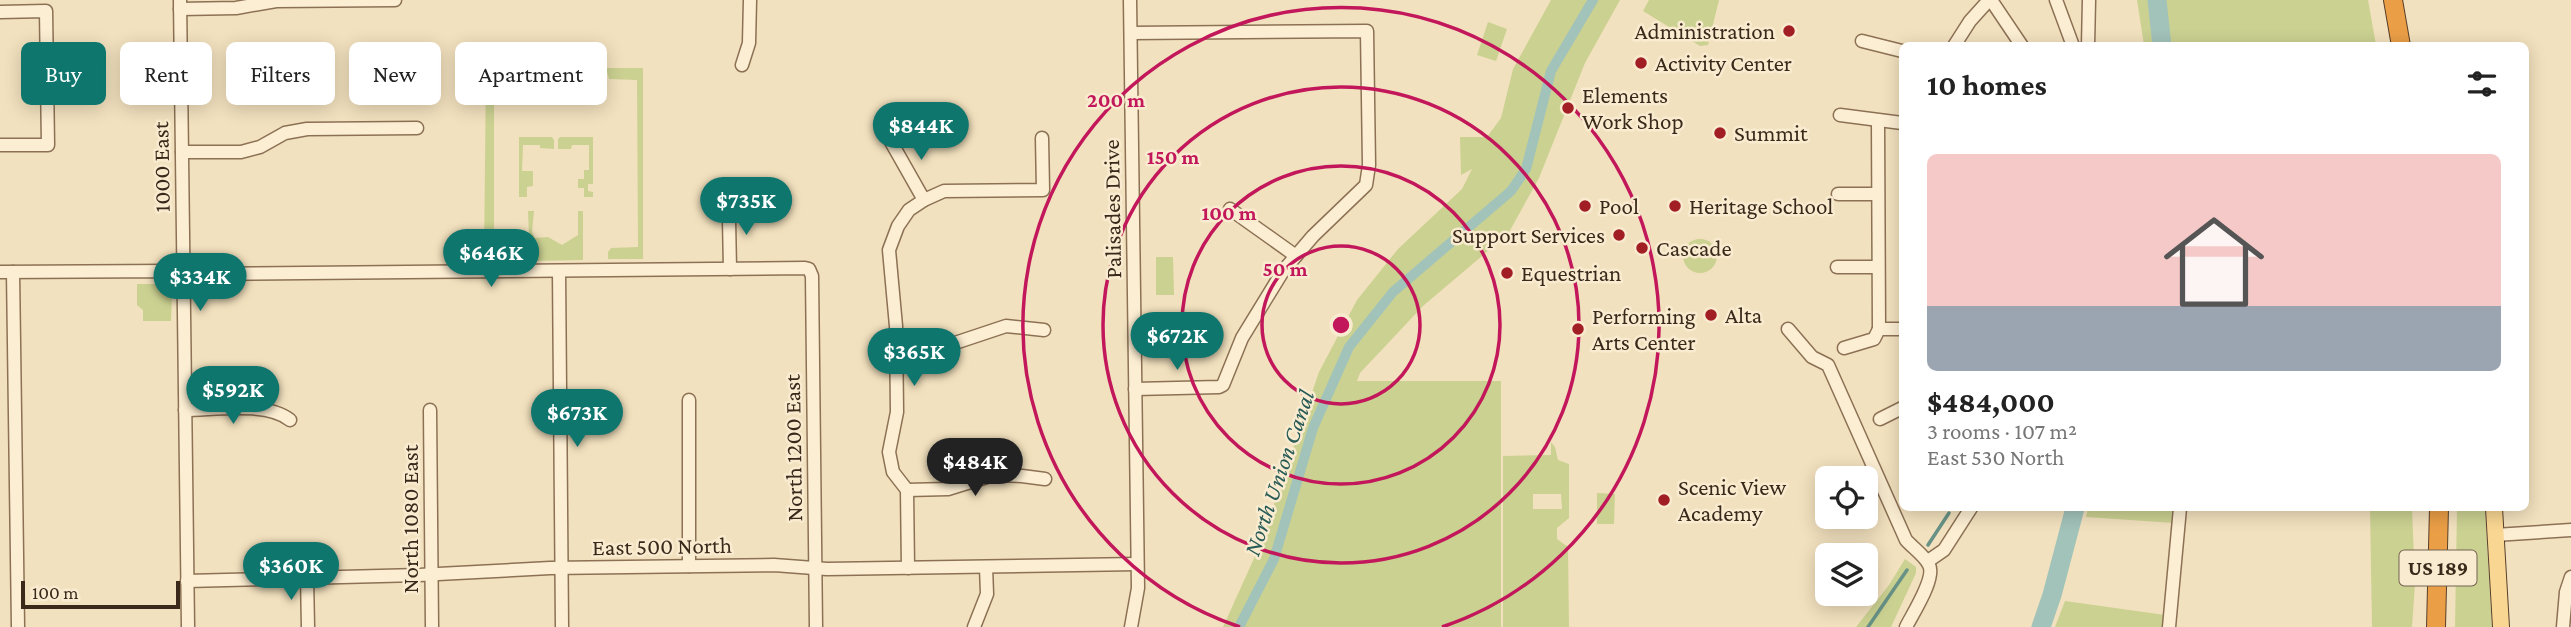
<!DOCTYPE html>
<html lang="en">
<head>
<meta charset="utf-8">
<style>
  :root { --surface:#fff; --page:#f6f6f6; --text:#222; --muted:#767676; --accent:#0f766e }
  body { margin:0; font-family:"Crimson Pro",serif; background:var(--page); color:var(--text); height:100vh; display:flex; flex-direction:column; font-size:26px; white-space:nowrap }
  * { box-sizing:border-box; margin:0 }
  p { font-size:23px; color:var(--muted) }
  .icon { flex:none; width:38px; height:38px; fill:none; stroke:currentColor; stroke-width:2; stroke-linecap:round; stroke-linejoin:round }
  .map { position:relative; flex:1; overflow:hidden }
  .drawer { position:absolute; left:1899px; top:42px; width:630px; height:469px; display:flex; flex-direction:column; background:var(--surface); border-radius:10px; box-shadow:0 4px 18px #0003 }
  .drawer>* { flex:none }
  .top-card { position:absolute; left:21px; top:42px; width:665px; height:63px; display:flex; gap:14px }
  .tools { position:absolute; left:1815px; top:466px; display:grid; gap:14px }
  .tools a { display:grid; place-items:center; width:63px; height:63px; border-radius:10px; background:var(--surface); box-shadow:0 4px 18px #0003; font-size:35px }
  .scale { position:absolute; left:21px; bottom:18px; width:159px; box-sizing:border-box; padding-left:7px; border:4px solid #3a291b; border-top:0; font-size:19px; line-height:24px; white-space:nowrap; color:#3a291b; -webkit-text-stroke:5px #f9ebcf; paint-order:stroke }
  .price { position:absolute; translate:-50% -60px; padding:0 16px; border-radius:24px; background:var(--accent); color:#fff; font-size:23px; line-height:46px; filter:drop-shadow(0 2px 4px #0008) }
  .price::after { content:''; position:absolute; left:50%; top:42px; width:21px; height:16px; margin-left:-10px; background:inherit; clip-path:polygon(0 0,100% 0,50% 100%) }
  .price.active { background:#222; color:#fff }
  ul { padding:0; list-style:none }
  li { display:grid; align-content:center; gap:14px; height:371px; padding:0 28px }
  li span { display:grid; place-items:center; height:217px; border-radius:10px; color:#555 }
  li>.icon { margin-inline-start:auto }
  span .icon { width:126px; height:126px; fill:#fffc; stroke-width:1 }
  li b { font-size:30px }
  h2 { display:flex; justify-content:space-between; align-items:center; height:84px; padding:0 28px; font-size:30px }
  .chip { padding:0 24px; border-radius:10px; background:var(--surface); box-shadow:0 4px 18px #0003; font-size:24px; line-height:63px }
  .chip.active { background:var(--accent); color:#fff }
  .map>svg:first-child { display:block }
</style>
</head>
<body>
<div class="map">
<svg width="2571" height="627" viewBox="0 0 2571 627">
  <rect width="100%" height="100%" fill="#f2e1be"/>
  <!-- green -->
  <g fill="#cbd191" fill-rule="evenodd">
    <path d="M1551 0H1620L1585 63 1539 178 1508 234 1423 306 1360 373 1357 381H1501V627H1223L1260 545 1319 372 1357 300 1398 249 1462 189 1472 169 1461 175 1460 137H1487L1501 118 1513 69Z"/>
    <path d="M1649 0H1719L1708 45 1700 46 1643 11Z"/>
    <path d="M2137 0H2368L2376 45H2144Z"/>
    <path d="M1488 22 1507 29 1496 61 1477 55Z"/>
    <path d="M486 68H643V259H608V252L611 248 638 247 637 80 609 79 607 72 494 73V247L502 250 503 261H484Z"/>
    <path d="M519 137H552L554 140V149L540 148V145H523L522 171H533V186L527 187V197H519Z"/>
    <path d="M560 137H593V184H588V191L593 192V197H584V188H578V179H584V170H589V145H572L571 149H558V139Z"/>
    <path d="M528 211H534L532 232 535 238 548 237 562 245 578 235V211H583V260L530 261Z"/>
    <circle cx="1700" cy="256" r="17"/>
    <path d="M1156 257H1173L1174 295H1156Z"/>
    <path d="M137 284H159L172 294 171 321H143V310L137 305Z"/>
    <path d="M1551 442 1555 447 1558 460 1569 464V518L1557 528V539L1568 547 1569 627H1503V456L1551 455ZM1533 494H1561L1562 509H1533Z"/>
    <path d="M1597 493 1615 494 1614 524H1597Z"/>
    <path d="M2088 508H2174V523L2086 517Z"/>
    <path d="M2370 508H2412L2415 584 2412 627H2372Z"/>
    <path d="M2457 508H2485L2492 627H2455Z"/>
    <path d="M1905 559 1916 567V573L1891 627H1856L1889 585Z"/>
    <path d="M2065 601 2165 615 2164 627H2055Z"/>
  </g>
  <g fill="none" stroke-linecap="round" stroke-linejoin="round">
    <!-- stream -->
    <g stroke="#689286" stroke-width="3.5">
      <path d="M1928 545 1949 513"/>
      <path d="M1868 627 1907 570"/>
    </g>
    <!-- canal -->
    <path stroke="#a2c3b9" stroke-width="10" d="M1239 627 1274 559 1313 428 1349 347 1393 292 1511 191 1526 169 1551 71 1593 0"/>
    <!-- river -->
    <g stroke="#a2c3b9" stroke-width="19">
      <path d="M2157 0 2162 46"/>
      <path d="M2041 627 2052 595 2075 508"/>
    </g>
    <defs>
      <g id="minor">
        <path d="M180 0 188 627"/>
        <path d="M1130 0 1138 588 1131 627"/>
        <path d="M1991 0 2022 46"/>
        <path d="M2056 0 2073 46"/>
        <path d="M180 9 236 8 276 1 395 0"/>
        <path d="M0 12 46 11 48 145H0"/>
        <path d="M1131 33 1367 31 1369 165 1366 185 1313 236 1283 271 1242 338 1223 385 1219 387 1135 389"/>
        <path d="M1862 41 1902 51"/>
        <path d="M1954 46 1970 21 1989 0"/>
        <path d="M2088 46 2089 0"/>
        <path d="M742 65 749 43 750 0"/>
        <path d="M1840 115 1902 123"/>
        <path d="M1878 121 1879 329"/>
        <path d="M890 140 924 200"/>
        <path d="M182 152H241L260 147 285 133 307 129 417 128"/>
        <path d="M1838 194H1877"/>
        <path d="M1230 209 1296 256"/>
        <path d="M1837 267H1877"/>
        <path d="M730 269 729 219 734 201"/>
        <path d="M559 271 562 627"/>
        <path d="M0 272 170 271 194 274 805 268 809 269 812 276 816 627"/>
        <path d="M13 272 18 627"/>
        <path d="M1788 329 1812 357 1828 365 1906 540C1913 548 1925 556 1929 565 1936 578 1913 613 1906 627"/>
        <path d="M897 348 946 346 1006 326 1044 330"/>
        <path d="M1844 348 1874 339 1879 329H1902"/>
        <path d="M689 400V566"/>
        <path d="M185 410C214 410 267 401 290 420"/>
        <path d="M430 410 432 627"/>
        <path d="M1880 419 1902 408"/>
        <path d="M907 490 948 489 993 475 1022 476 1045 479"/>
        <path d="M2495 535 2571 530"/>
        <path d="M1928 561 1944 550 1971 508"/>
        <path d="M908 568 907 490 893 472 889 452 897 412 896 326 889 250 898 226 909 210 924 200 944 191 1043 190 1042 138"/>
        <path d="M307 577 308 627"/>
        <path d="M187 581 419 575 550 568 774 565 827 569 1137 564"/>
        <path d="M974 627 987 594 986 567"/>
        <path d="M2169 627 2180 508"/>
        <path d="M2563 627 2566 592 2571 577"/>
      </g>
      <path id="major" d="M2494 508 2501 627"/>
      <g id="highway">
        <path d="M2393 0 2401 46"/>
        <path d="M2436 627 2439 508"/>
      </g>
    </defs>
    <!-- minor casing -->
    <use href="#minor" stroke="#8c7155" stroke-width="15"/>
    <!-- major casing -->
    <use href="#major" stroke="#593f2a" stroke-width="18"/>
    <!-- highway casing -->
    <use href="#highway" stroke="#593f2a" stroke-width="20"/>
    <!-- minor -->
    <use href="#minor" stroke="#fceed2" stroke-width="12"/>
    <!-- major -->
    <use href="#major" stroke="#f9d692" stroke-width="16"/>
    <!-- highway -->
    <use href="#highway" stroke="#ea9e46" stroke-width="18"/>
  </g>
  <!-- distance rings -->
  <g fill="none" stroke="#c2185b" stroke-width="3.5">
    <circle cx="1341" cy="325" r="79"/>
    <circle cx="1341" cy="325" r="159"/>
    <circle cx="1341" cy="325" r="238"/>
    <path d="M1240 627A318 318 0 1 1 1442 627"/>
  </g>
  <!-- markers -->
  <g fill="#a11f24" stroke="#f9ebcf" stroke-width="2.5">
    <circle cx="1789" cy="31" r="7"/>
    <circle cx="1641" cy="63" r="7"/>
    <circle cx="1568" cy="108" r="7"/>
    <circle cx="1720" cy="133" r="7"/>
    <circle cx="1585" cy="206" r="7"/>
    <circle cx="1675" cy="206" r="7"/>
    <circle cx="1619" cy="235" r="7"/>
    <circle cx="1642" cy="248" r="7"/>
    <circle cx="1507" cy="273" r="7"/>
    <circle cx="1711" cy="315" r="7"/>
    <circle cx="1578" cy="329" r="7"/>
    <circle cx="1664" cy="500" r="7"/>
  </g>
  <g text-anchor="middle" stroke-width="5" stroke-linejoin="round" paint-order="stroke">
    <!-- shield labels -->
    <rect fill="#f9ebcf" stroke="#736351" stroke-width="2" x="2399.5" y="550.5" width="77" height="35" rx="5"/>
    <g font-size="21" font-weight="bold" fill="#3a291b">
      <text x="2438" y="575">US 189</text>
    </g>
    <!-- poi labels -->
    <g font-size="23" fill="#3a291b" stroke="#f9ebcf" text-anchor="start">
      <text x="1775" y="39" text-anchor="end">Administration</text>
      <text x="1655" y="71">Activity Center</text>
      <text x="1582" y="103">Elements<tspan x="1582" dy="26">Work Shop</tspan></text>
      <text x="1734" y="141">Summit</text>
      <text x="1599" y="214">Pool</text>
      <text x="1689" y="214">Heritage School</text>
      <text x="1605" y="243" text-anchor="end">Support Services</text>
      <text x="1656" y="256">Cascade</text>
      <text x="1521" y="281">Equestrian</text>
      <text x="1725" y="323">Alta</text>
      <text x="1592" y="324">Performing<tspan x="1592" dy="26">Arts Center</tspan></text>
      <text x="1678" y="495">Scenic View<tspan x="1678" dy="26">Academy</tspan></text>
    </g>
    <!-- street labels -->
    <g font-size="23" fill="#3a291b" stroke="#f9ebcf">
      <text transform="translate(161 167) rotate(-91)" y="8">1000 East</text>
      <text transform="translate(1112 209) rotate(-91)" y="8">Palisades Drive</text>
      <text transform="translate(793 448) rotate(-91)" y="8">North 1200 East</text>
      <text transform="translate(410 519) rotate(-90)" y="8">North 1080 East</text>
      <text transform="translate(662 546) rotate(-1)" y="8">East 500 North</text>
    </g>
    <!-- water labels -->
    <g font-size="24" font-style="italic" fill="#295b57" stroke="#f9ebcf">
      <text transform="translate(1279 473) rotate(-71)" y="8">North Union Canal</text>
    </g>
  </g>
  <circle cx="1341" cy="325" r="10" fill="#c2185b" stroke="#f9ebcf" stroke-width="3.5"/>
  <g font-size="21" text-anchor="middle" font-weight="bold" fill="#c2185b" stroke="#f9ebcf" stroke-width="5" stroke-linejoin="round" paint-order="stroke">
    <text x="1116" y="107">200 m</text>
    <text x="1173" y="164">150 m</text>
    <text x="1229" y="220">100 m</text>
    <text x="1285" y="276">50 m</text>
  </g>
</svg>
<div class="tools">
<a><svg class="icon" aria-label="locate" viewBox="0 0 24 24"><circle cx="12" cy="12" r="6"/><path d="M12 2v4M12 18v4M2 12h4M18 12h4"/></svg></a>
<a><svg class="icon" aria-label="layers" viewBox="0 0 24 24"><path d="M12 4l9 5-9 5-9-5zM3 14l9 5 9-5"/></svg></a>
</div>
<div class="scale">100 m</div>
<b class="price" style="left:921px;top:162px">$844K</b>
<b class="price" style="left:746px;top:237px">$735K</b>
<b class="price" style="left:491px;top:289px">$646K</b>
<b class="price" style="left:200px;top:313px">$334K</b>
<b class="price" style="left:1177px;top:372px">$672K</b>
<b class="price" style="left:914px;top:388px">$365K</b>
<b class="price" style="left:233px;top:426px">$592K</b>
<b class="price" style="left:577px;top:449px">$673K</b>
<b class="price active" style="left:975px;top:498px">$484K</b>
<b class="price" style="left:291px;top:602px">$360K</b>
<div class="top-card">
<a class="chip active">Buy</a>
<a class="chip">Rent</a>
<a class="chip">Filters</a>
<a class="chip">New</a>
<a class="chip">Apartment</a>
</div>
<section class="drawer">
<h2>10 homes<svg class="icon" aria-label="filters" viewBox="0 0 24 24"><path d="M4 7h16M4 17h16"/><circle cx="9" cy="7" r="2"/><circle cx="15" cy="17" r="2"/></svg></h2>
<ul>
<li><span style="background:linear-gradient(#f6c9c9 70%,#9aa5b1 0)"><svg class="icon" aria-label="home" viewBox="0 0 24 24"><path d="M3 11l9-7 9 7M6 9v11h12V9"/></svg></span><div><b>$484,000</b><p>3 rooms · 107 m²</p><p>East 530 North</p></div></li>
</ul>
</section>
</div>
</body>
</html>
